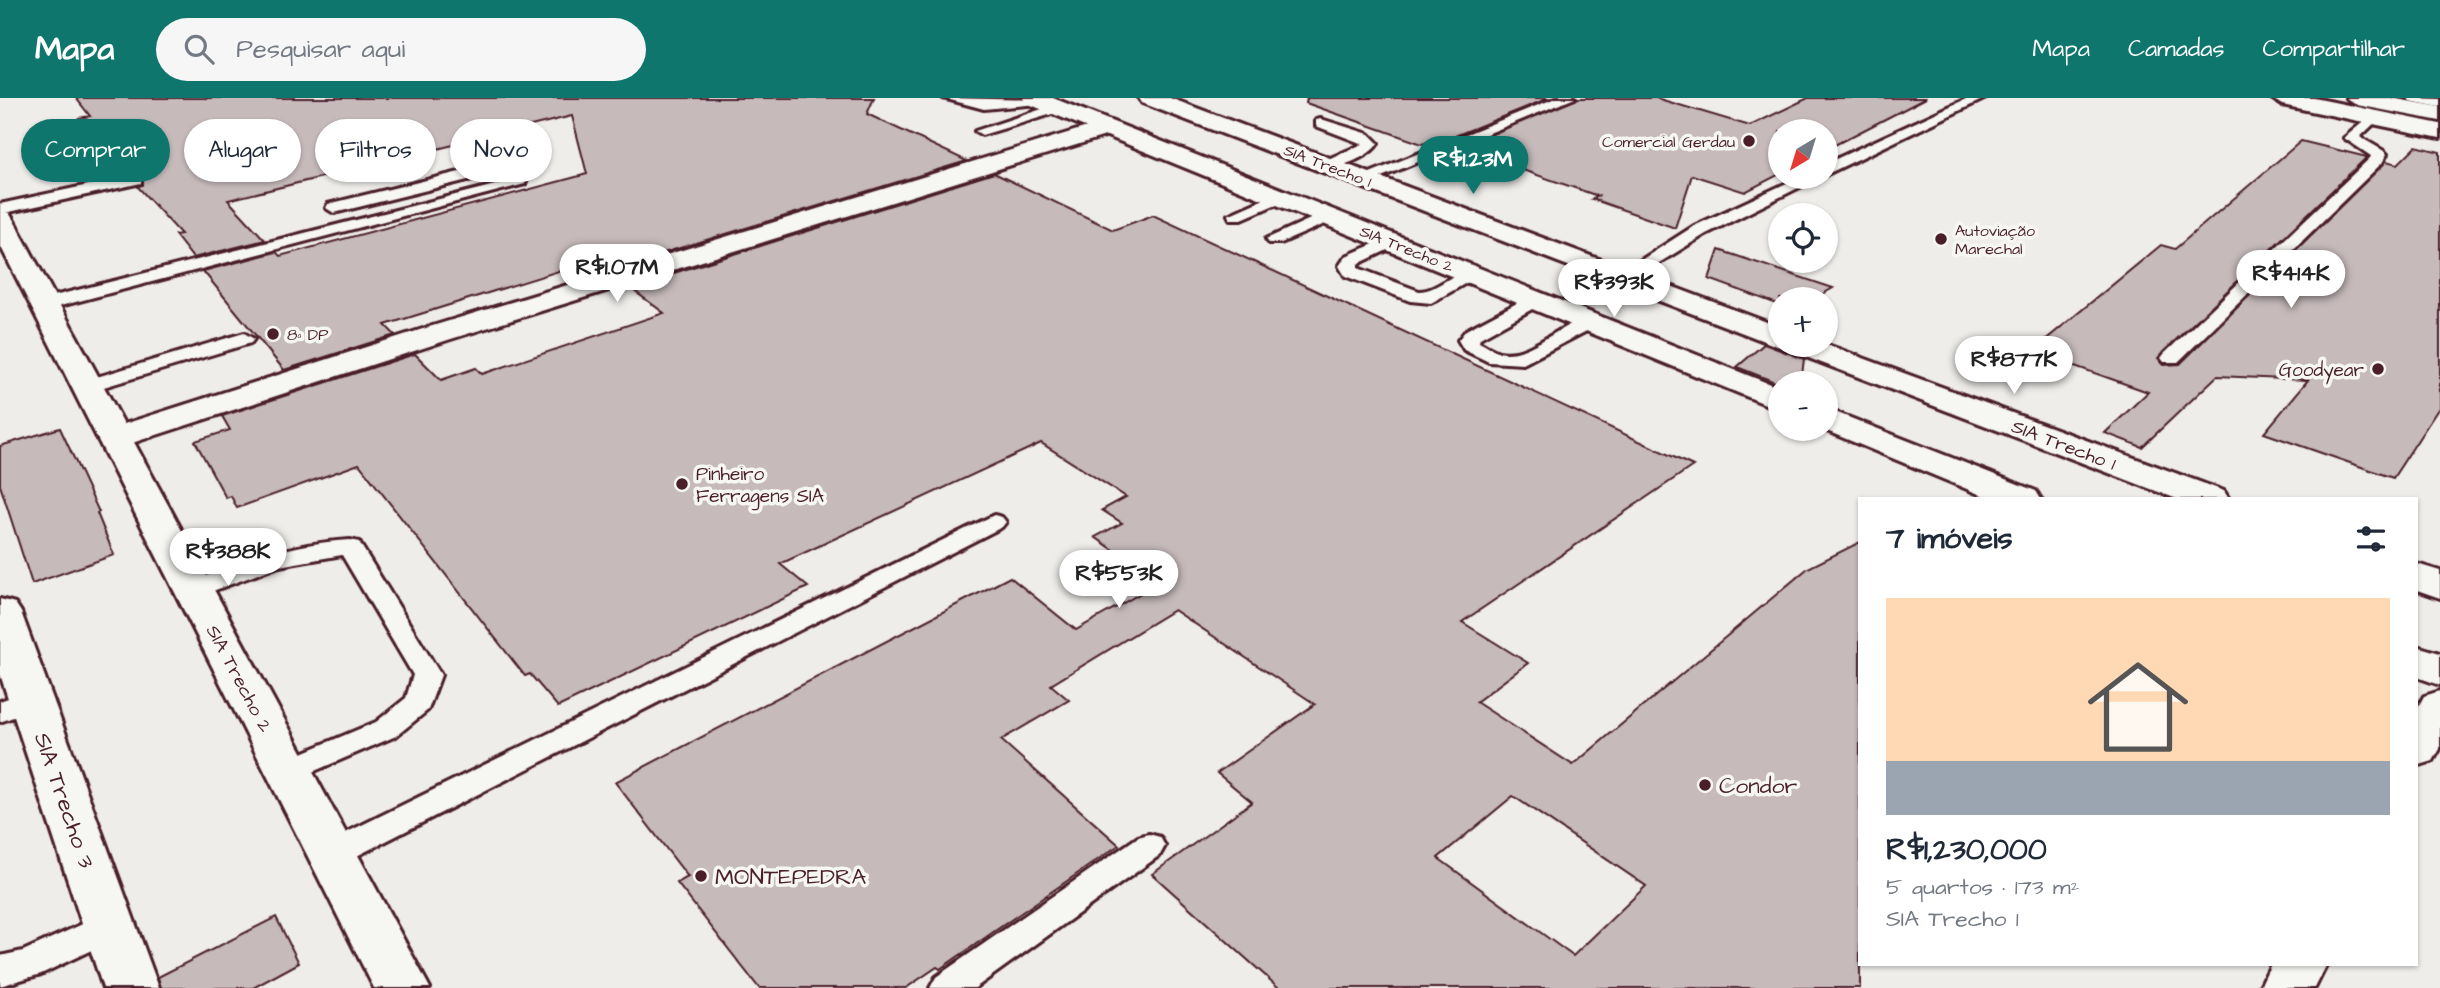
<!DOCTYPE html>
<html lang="pt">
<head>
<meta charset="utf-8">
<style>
  :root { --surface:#fff; --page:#f6f6f7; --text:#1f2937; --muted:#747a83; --accent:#0f766e }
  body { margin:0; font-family:"Architects Daughter",sans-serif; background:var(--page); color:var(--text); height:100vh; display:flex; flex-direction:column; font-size:26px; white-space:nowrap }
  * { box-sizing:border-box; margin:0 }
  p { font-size:23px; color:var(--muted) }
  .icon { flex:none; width:38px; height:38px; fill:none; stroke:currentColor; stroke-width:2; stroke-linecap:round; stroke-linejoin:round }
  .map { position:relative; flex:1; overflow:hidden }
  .side { position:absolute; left:1858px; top:399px; width:560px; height:469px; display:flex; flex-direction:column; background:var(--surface); border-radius:0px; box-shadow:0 2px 5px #0004 }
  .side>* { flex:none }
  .hud { position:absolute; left:21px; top:21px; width:665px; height:63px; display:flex; gap:14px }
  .needle { width:46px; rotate:218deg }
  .tools { position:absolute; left:1768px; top:21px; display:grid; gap:14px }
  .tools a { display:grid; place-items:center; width:70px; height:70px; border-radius:50%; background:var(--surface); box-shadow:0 2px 5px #0004; font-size:35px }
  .price { position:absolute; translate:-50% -60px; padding:0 16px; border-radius:24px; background:#fff; color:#222; font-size:23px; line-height:46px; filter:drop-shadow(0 2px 4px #0008) }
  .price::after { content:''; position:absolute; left:50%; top:42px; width:21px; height:16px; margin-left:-10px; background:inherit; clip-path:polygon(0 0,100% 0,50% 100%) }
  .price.current { background:var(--accent); color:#fff }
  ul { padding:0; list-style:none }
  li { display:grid; align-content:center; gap:14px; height:371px; padding:0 28px }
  li span { display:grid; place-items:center; height:217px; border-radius:0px; color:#555 }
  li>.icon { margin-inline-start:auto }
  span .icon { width:126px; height:126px; fill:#fffc; stroke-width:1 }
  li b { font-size:30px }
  h2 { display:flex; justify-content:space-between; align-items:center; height:84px; padding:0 28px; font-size:30px }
  .tag { padding:0 24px; border-radius:32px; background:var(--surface); box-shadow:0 2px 5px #0004; font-size:24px; line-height:63px }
  .tag.current { background:var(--accent); color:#fff }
  header { display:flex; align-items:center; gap:42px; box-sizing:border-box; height:98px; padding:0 35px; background:var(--accent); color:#fff }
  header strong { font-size:33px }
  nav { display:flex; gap:38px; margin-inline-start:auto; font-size:24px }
  .search { width:490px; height:63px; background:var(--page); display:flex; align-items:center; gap:18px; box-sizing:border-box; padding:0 24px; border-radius:38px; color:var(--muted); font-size:26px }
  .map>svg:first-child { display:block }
</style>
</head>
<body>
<header>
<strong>Mapa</strong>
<div class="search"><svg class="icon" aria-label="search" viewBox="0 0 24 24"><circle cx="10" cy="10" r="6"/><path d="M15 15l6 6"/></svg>Pesquisar aqui</div>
<nav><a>Mapa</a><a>Camadas</a><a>Compartilhar</a></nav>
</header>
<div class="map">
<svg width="2440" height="890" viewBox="0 0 2440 890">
  <rect width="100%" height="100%" fill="#efedea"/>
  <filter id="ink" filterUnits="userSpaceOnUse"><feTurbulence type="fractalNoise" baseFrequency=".0143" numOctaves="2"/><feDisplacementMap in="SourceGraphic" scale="14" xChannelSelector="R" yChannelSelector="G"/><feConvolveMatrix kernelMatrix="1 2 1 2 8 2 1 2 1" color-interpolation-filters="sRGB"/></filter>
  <g filter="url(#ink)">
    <!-- building -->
    <g fill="#c6babb" stroke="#4a1f2b" stroke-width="2" fill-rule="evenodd">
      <path d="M76 0H874L867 16 967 63 607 172 594 162 385 227 395 237 284 272 203 173 276 154 280 158 587 76 572 18 228 102 265 142 193 160 175 137 181 136 137 88 143 87V77L126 76 79 20 90 18Z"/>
      <path d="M1307 0H1549L1440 44 1435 42 1422 46 1306 5Z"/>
      <path d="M1578 0H1656L1750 28 1808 0H1926L1825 52V33H1780V76L1745 94 1692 77 1675 130 1592 101 1598 98 1459 50Z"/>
      <path d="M2301 43 2367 59 2158 260 2164 267 2180 266 2386 63 2398 66 2416 48 2440 54V308L2393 380 2264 335 2308 282 2217 278 2142 349 2105 335 2148 294 2032 253 2161 147 2175 151Z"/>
      <path d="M994 75 1113 132 1153 117 1693 368 1462 524 1528 565 1476 604 1573 667 1808 470 1860 444V890H1279L1152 776 1252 704 1217 675 1315 606 1174 512 1051 587 1069 602 1001 642 1119 747 940 871 937 869 906 890H759L677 785 688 779 615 684 1010 479 1076 532 1160 484 1095 439 1122 425 1102 412 1126 399 1041 345 780 466 808 489 558 609 530 576 525 578 359 366 237 410 231 398 226 400 195 343 230 332 222 318 415 256 441 282 476 270 482 276 664 215 629 189ZM1513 698 1646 788 1573 858 1438 760Z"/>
      <path d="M1719 152 1833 190 1814 201H1780V207L1709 181Z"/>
      <path d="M1764 246 1804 261 1802 277 1790 285 1780 286 1737 269Z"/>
      <path d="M60 330 99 414 97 415 114 457 32 486 0 387V348Z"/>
      <path d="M276 819 299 865 253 890H161L158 879Z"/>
    </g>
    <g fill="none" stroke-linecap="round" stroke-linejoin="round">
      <defs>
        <g id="service">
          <path d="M943 0 1045 2 1038 6 984 11Z"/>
          <path d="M1556 0H1575L1369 84 1363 86 1355 81Z"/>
          <path d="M1968 0H1986L1825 77V66Z"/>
          <path d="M2408 0 2440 1V9L2410 3Z"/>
          <path d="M1054 7 1061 11 1059 14 982 37 975 33Z"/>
          <path d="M2374 15 2381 19 2360 39 2384 53 2387 56 2382 65 2178 264H2164L2161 260 2164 256 2370 60 2371 58 2344 40Z"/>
          <path d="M1321 21 1369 36 1378 45C1372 58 1335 73 1321 70V64L1363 46 1316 28V22Z"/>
          <path d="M508 67 528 77 525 86 45 212 36 206 38 202 499 86 512 79 484 78 334 115 326 110 328 106 484 68Z"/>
          <path d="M135 77 141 79V85L0 116V106Z"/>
          <path d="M1800 79H1820L1706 136 1628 184 1622 185 1613 180 1694 128Z"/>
          <path d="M1280 94 1288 99 1286 102 1242 121H1230L1228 117Z"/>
          <path d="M1328 113 1336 118 1334 122 1281 145H1269L1266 141Z"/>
          <path d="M1392 138 1401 143 1398 147 1358 166V170L1419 193C1441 193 1458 167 1479 172L1482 176 1431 205 1410 203 1345 178 1339 168 1346 158Z"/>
          <path d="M1536 195 1543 197 1545 201 1543 205 1480 240 1479 244C1485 247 1493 252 1499 254 1534 262 1569 213 1599 221L1602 225 1523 266 1489 264 1464 252 1458 242 1466 232Z"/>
          <path d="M244 235 254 241 251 245 87 294 77 288 80 284Z"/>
          <path d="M994 417 1002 419 1006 424 1002 429 343 765 332 769 321 765 316 756 321 747Z"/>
          <path d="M350 442 359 444 362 449 441 577 428 612 396 638 289 684 278 681 274 673 278 665 376 624 406 600 413 577 342 457 279 468 194 500 185 498 181 492 185 486C239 464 292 445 350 442Z"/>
          <path d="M30 592 40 595 44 602 40 609 0 624V603Z"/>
          <path d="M1149 736 1160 739 1165 748 1160 757 975 890H930L936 879 1138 739Z"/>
          <path d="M109 814 121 818 126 828 121 838 41 876 0 888V858L23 853Z"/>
        </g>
        <path id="minor" d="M1107 23 1118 30 1115 35 451 241 126 347 114 350 102 347 97 340 102 333 429 229Z"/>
        <g id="secondary">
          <path d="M1023 0H1053L1780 290V312L1026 5Z"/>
          <path d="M1139 0H1170L1780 229V247L1825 246 2224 393 2229 401H2177L1142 5Z"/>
          <path d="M0 113 9 115 13 121 430 890H374L0 147Z"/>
          <path d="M1825 310 2036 393 2041 401H1991L1822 331H1825Z"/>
          <path d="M2417 466 2440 473V500L2417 492Z"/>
          <path d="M0 501 15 505 21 514 159 890H103L0 576Z"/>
          <path d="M2417 548 2440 555V587L2417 579Z"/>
          <path d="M2440 593V651L2433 663 2417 668V611L2424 598Z"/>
          <path d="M2271 866H2327L2315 890H2259Z"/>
        </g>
        <path id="trunk" d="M2271 0H2314L2440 26V40L2282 7Z"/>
        <path id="motorway" d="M2346 0H2391L2440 9V23L2357 7Z"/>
      </defs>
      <!-- service casing -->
      <use href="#service" stroke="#4a1f2b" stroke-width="6"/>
      <!-- minor casing -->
      <use href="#minor" stroke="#4a1f2b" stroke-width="6"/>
      <!-- secondary casing -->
      <use href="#secondary" stroke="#4a1f2b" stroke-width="6"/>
      <!-- trunk casing -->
      <use href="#trunk" stroke="#4a1f2b" stroke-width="6"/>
      <!-- motorway casing -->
      <use href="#motorway" stroke="#4a1f2b" stroke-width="6"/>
      <!-- service -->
      <use href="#service" fill="#f6f6f2" fill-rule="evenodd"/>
      <!-- minor -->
      <use href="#minor" fill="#f6f6f2" fill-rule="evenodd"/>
      <!-- secondary -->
      <use href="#secondary" fill="#f6f6f2" fill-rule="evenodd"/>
      <!-- trunk -->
      <use href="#trunk" fill="#f6f6f2" fill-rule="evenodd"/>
      <!-- motorway -->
      <use href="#motorway" fill="#f6f6f2" fill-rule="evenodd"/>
    </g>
  </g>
  <!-- markers -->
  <g fill="#4a1f2b" stroke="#f6f6f2" stroke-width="2.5">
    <circle cx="1749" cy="43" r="7"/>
    <circle cx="1941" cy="141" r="7"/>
    <circle cx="273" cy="236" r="7"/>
    <circle cx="2378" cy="271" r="7"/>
    <circle cx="682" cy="386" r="7"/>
    <circle cx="1705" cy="687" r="7"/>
    <circle cx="701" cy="778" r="7"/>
  </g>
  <g text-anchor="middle" stroke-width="7" stroke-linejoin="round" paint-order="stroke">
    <!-- far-poi labels -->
    <g font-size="16" fill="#4a1f2b" stroke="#f6f6f2" text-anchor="start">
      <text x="1735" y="49" text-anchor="end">Comercial Gerdau</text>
      <text x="1955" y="138">Autoviação<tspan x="1955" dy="18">Marechal</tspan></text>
      <text x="287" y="242">8ª DP</text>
    </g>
    <!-- far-street labels -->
    <g font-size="16" fill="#4a1f2b" stroke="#f6f6f2">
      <text transform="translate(1328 67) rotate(21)" y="6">SIA Trecho 1</text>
      <text transform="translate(1407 150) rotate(22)" y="6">SIA Trecho 2</text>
    </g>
    <!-- poi labels -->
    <g font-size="19" fill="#4a1f2b" stroke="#f6f6f2" text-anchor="end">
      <text x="2364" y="278">Goodyear</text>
      <text x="696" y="382" text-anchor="start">Pinheiro<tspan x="696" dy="22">Ferragens SIA</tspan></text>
    </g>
    <!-- street labels -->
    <g font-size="19" fill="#4a1f2b" stroke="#f6f6f2">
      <text transform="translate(2064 346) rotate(21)" y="7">SIA Trecho 1</text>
      <text transform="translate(240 580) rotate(62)" y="7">SIA Trecho 2</text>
    </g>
    <!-- near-poi labels -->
    <g font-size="23" fill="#4a1f2b" stroke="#f6f6f2" text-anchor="start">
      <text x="1719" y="695">Condor</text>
      <text x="715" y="786">MONTEPEDRA</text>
    </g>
    <!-- near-street labels -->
    <g font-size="23" fill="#4a1f2b" stroke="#f6f6f2">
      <text transform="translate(65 702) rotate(71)" y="8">SIA Trecho 3</text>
    </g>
  </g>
</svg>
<div class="tools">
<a><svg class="needle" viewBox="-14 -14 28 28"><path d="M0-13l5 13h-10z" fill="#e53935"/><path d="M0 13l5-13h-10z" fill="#747a83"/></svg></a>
<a><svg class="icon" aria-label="locate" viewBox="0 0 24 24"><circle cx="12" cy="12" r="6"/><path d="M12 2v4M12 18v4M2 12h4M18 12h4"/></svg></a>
<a>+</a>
<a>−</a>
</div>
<b class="price current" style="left:1473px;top:98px">R$1.23M</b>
<b class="price" style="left:617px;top:206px">R$1.07M</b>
<b class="price" style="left:2291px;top:212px">R$414K</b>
<b class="price" style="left:1614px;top:221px">R$393K</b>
<b class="price" style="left:2014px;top:298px">R$877K</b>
<b class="price" style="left:228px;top:490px">R$388K</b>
<b class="price" style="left:1119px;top:512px">R$553K</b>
<div class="hud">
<a class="tag current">Comprar</a>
<a class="tag">Alugar</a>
<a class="tag">Filtros</a>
<a class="tag">Novo</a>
</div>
<section class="side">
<h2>7 imóveis<svg class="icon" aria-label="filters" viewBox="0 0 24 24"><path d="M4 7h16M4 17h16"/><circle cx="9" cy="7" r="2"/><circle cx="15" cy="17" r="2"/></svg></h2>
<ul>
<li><span style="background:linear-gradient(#ffd9b3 75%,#9aa5b1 0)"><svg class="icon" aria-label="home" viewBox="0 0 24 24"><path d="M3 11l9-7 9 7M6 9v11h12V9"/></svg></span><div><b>R$1,230,000</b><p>5 quartos · 173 m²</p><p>SIA Trecho 1</p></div></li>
</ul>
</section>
</div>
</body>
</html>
